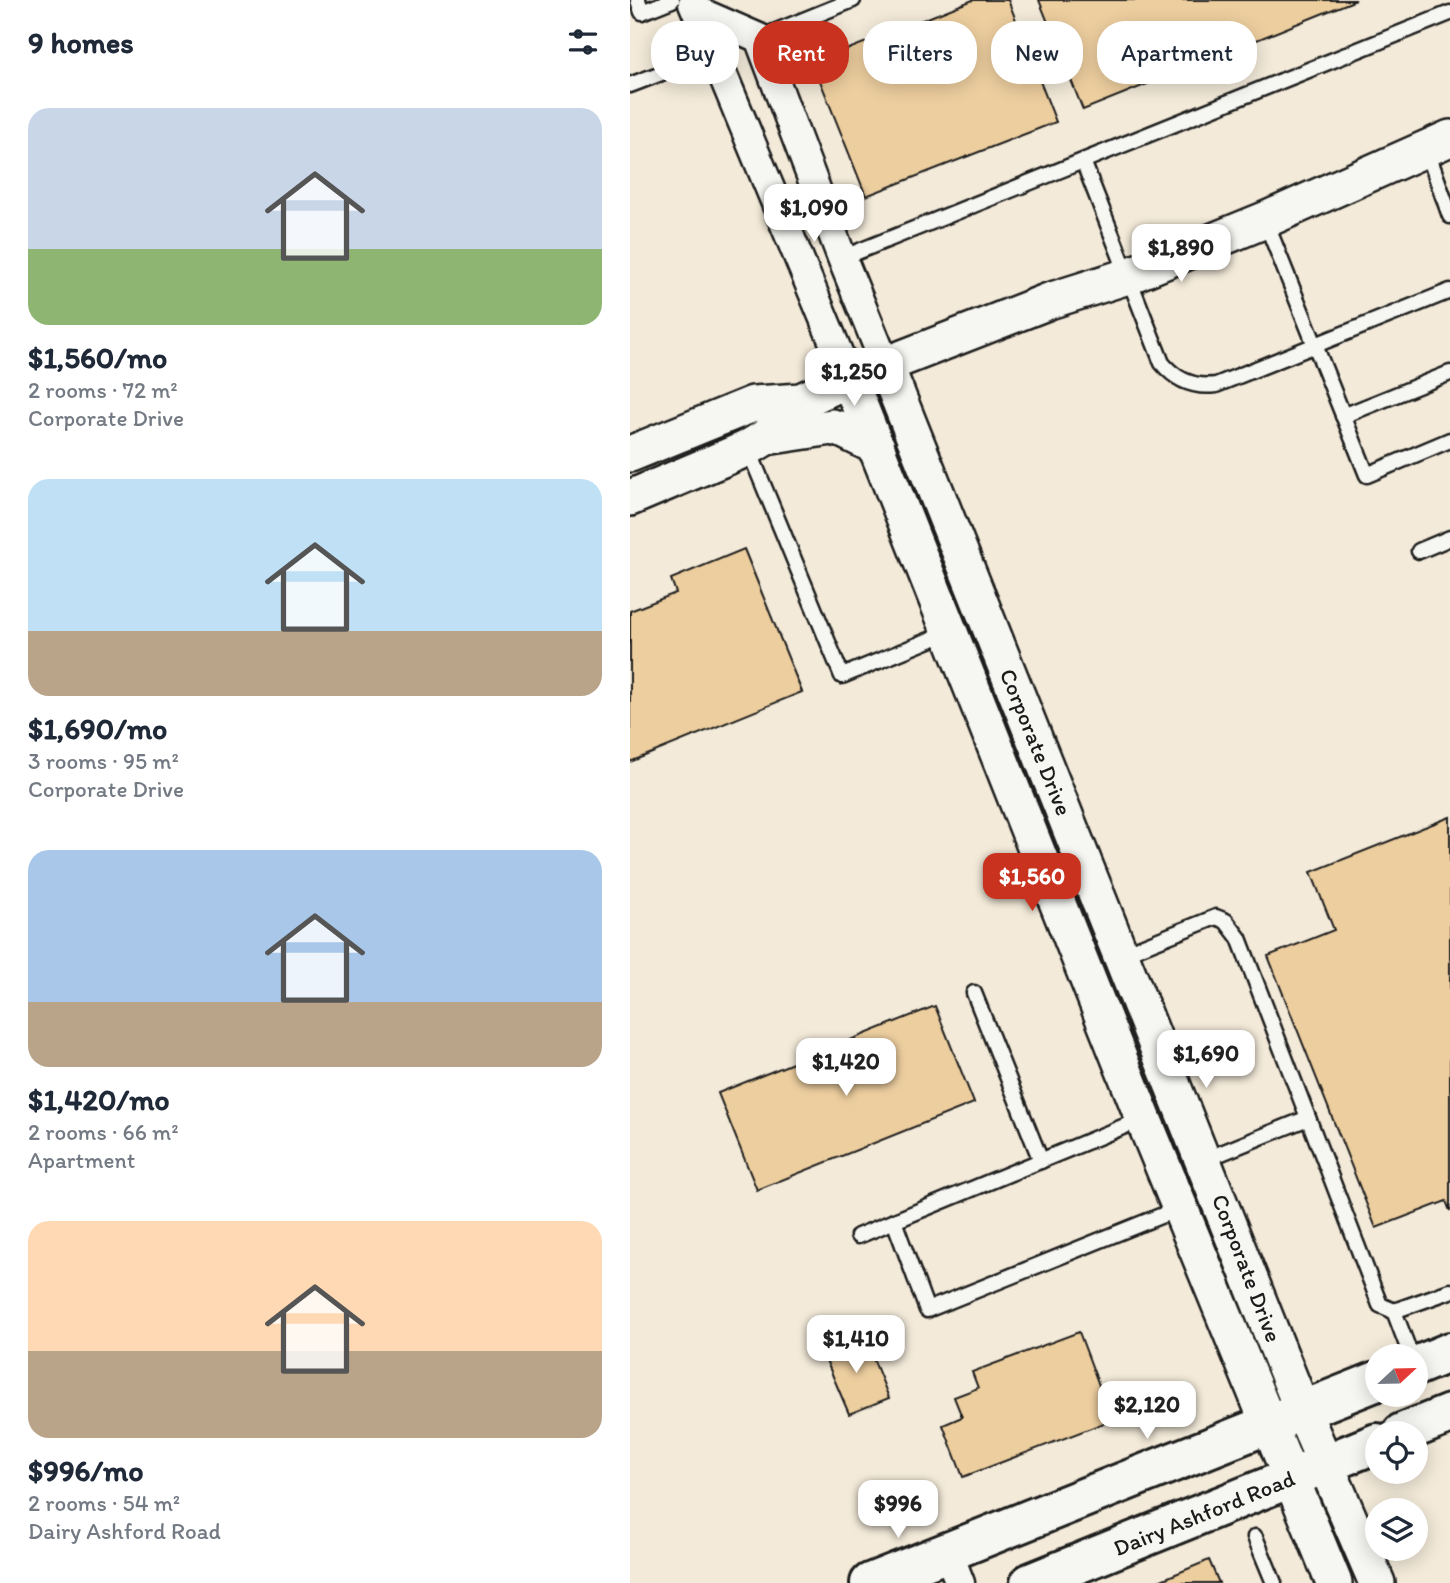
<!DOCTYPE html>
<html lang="en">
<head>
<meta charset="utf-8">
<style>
  :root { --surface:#fff; --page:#f2f2f3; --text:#1f2937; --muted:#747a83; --accent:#c8321e }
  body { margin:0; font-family:Itim,sans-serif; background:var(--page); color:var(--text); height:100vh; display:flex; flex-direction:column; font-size:26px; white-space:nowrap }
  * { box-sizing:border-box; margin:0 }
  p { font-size:23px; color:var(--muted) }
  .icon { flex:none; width:38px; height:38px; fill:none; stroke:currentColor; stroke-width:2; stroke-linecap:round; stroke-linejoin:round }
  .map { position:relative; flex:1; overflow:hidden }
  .details { display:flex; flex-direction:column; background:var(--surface); width:630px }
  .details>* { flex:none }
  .hud { position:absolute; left:21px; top:21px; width:665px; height:63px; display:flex; gap:14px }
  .needle { width:46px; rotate:68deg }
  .fabs { position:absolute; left:735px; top:1344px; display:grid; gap:14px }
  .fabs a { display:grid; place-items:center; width:63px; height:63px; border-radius:50%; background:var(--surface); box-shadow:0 4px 18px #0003; font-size:35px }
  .price { position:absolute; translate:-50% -60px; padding:0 16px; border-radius:14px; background:#fff; color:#222; font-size:23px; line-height:46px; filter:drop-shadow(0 2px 4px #0008) }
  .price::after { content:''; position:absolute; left:50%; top:42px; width:21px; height:16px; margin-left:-10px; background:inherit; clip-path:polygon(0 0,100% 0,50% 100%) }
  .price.on { background:var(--accent); color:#fff }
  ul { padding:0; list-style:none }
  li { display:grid; align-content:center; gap:14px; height:371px; padding:0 28px }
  li span { display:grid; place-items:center; height:217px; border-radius:21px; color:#555 }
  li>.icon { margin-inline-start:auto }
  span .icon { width:126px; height:126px; fill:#fffc; stroke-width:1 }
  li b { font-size:30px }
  h2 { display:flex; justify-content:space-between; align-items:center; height:84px; padding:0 28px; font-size:30px }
  .tag { padding:0 24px; border-radius:28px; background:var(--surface); box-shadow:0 4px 18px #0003; font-size:24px; line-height:63px }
  .tag.on { background:var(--accent); color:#fff }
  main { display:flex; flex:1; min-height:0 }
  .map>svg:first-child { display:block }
</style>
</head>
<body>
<main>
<section class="details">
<h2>9 homes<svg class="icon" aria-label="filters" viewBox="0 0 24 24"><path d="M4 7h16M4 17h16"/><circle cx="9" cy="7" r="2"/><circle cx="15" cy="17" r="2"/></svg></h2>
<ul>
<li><span style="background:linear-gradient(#c9d6e8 65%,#8fb573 0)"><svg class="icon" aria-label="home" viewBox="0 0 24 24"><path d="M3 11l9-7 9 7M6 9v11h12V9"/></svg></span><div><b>$1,560/mo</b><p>2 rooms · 72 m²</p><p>Corporate Drive</p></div></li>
<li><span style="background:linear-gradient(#bfe0f5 70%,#b9a48a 0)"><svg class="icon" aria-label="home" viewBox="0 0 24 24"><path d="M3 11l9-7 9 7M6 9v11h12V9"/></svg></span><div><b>$1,690/mo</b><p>3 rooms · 95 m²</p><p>Corporate Drive</p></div></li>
<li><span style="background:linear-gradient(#a9c7e8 70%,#b9a48a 0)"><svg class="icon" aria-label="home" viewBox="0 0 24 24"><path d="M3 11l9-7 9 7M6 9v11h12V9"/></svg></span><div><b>$1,420/mo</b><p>2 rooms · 66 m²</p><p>Apartment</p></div></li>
<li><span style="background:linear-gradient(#ffd9b3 60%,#b9a48a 0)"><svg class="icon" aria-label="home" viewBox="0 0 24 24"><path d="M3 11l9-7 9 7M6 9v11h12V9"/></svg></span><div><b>$996/mo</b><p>2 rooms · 54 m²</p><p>Dairy Ashford Road</p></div></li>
</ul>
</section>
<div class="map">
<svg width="820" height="1583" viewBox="0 0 820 1583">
  <rect width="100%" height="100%" fill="#f3ead9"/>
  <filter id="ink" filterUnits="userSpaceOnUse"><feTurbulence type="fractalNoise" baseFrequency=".0143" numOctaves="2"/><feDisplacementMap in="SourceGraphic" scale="14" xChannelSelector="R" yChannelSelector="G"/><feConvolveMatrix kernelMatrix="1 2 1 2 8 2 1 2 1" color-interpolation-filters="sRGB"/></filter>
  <g filter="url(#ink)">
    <!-- building -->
    <g fill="#edce9f" stroke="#1c1c1c" stroke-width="2">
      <path d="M343 0H378L426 122 236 196 183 63Z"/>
      <path d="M409 0H726L453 110Z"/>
      <path d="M114 549 172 692 0 762V611L46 593 41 579Z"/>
      <path d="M820 817V1211L816 1201 746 1228 638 956 704 930 681 872Z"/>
      <path d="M305 1006 344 1103 127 1190 88 1093Z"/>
      <path d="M449 1332 482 1420 333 1477 313 1425 332 1417 324 1397 348 1388 342 1372Z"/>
      <path d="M234 1336 259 1398 219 1414 193 1353Z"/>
      <path d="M579 1560 589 1583H524Z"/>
    </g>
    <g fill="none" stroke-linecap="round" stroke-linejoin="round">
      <defs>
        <g id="service">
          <path d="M8 0 12 12 42 0"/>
          <path d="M129 38 223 0"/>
          <path d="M0 85 84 53"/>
          <path d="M796 148 820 216"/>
          <path d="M453 161 532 363C546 380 563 388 586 385L820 291"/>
          <path d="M635 220 737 475 820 440"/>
          <path d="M212 258 820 13"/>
          <path d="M713 416 820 373"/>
          <path d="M118 448 212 676 319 632"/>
          <path d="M789 551 820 538"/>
          <path d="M491 955 586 917 596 921 609 938 750 1305 764 1311 820 1291"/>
          <path d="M344 993 411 1161"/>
          <path d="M574 1160 678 1118"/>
          <path d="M264 1221 297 1310 550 1208"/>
          <path d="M228 1236 512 1119"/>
          <path d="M764 1311 781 1356"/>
          <path d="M625 1537 644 1583"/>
        </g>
        <g id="minor">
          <path d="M63 3 219 379"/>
          <path d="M67 11 129 38 212 258 255 364"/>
          <path d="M318 1552 330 1583"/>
        </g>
        <g id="tertiary">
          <path d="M255 364 673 1412 747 1583"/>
          <path d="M219 379 513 1118 704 1583"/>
          <path d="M136 437 202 427 215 431 247 447"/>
          <path d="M0 454 123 404 171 401 219 379 419 301 498 276 635 220 820 138"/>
          <path d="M0 498 118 448 136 437 171 401"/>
        </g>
        <g id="secondary">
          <path d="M786 1366 820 1352"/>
          <path d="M772 1433 820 1414"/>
          <path d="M240 1583 747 1381"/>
          <path d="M400 1583 747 1443"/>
        </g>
      </defs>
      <!-- service casing -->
      <use href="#service" stroke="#1c1c1c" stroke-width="19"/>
      <!-- minor casing -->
      <use href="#minor" stroke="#1c1c1c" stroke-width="33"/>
      <!-- tertiary casing -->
      <use href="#tertiary" stroke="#1c1c1c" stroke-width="40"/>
      <!-- secondary casing -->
      <use href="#secondary" stroke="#1c1c1c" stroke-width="44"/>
      <!-- service -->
      <use href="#service" stroke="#f6f6f2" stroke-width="14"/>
      <!-- minor -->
      <use href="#minor" stroke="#f6f6f2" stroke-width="28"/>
      <!-- tertiary -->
      <use href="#tertiary" stroke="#f6f6f2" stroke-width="35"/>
      <!-- secondary -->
      <use href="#secondary" stroke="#f6f6f2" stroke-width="38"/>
    </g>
  </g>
  <g text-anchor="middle" stroke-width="6" stroke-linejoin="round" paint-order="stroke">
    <!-- street labels -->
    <g font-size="23" fill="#1c1c1c" stroke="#f6f6f2">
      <text transform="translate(406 742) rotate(68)" y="8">Corporate Drive</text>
      <text transform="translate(617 1268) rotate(69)" y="8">Corporate Drive</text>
      <text transform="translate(574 1513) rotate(-22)" y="8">Dairy Ashford Road</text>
    </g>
  </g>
</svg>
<div class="fabs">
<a><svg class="needle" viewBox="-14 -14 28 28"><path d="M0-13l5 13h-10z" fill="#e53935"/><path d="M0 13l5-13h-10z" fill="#747a83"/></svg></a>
<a><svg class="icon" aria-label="locate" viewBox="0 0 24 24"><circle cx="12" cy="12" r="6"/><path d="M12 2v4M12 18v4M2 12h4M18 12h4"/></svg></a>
<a><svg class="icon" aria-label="layers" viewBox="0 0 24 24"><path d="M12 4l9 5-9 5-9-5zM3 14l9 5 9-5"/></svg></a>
</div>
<b class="price" style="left:184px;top:244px">$1,090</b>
<b class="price" style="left:551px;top:284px">$1,890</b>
<b class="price" style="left:224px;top:408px">$1,250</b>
<b class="price on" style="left:402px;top:913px">$1,560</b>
<b class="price" style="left:576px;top:1090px">$1,690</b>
<b class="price" style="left:216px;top:1098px">$1,420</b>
<b class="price" style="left:226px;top:1375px">$1,410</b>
<b class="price" style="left:517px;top:1441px">$2,120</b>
<b class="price" style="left:268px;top:1540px">$996</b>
<div class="hud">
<a class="tag">Buy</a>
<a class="tag on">Rent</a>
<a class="tag">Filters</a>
<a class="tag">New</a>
<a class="tag">Apartment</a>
</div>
</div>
</main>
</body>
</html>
